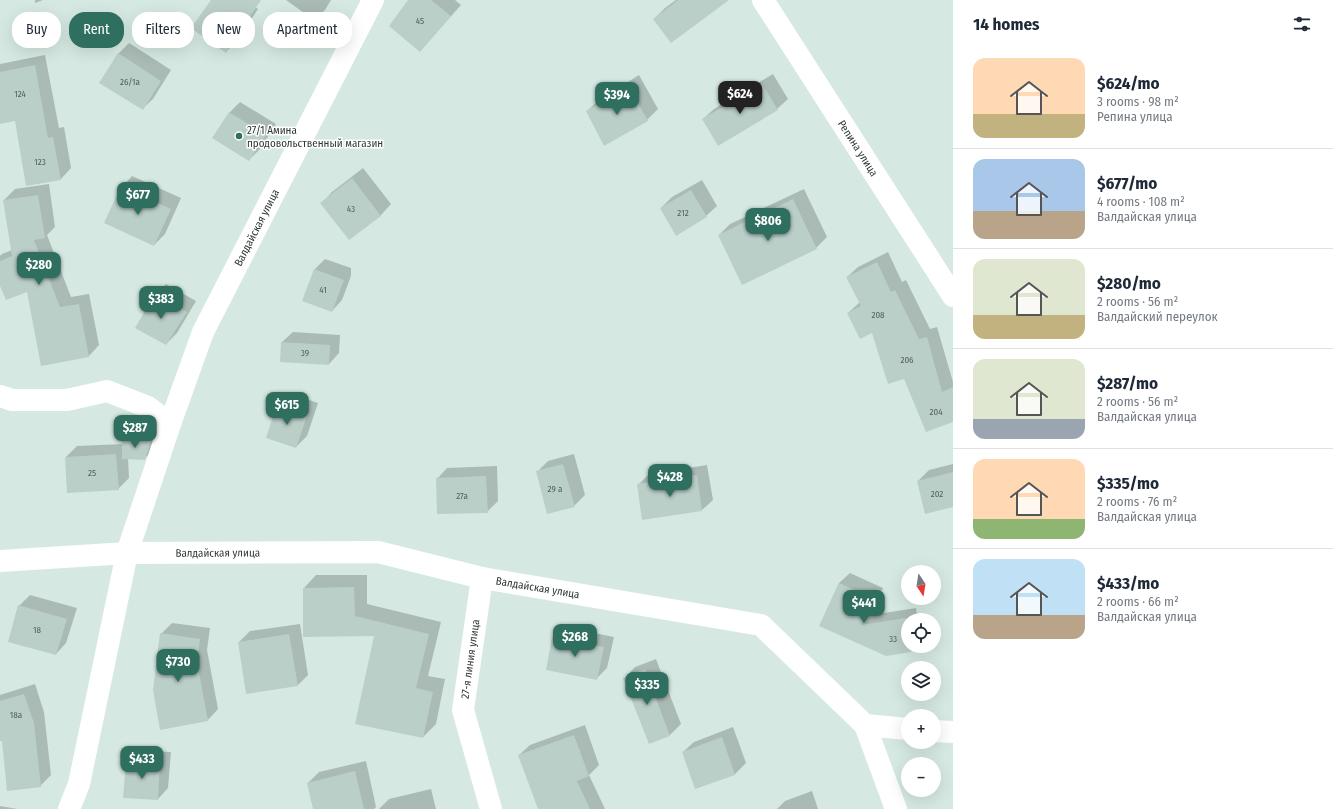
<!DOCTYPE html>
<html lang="en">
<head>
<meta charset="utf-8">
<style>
  :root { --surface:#fff; --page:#f2f2f3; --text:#1f2937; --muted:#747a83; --line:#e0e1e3; --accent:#2e6f5f }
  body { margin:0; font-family:"Fira Sans Condensed",sans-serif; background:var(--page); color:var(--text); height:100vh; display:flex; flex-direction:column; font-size:15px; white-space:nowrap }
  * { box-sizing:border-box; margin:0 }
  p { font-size:13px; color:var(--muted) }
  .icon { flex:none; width:22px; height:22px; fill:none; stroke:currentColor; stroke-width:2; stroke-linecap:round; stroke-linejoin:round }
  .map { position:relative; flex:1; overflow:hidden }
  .drawer { display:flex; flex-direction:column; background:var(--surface); width:380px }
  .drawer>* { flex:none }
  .guide { position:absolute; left:12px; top:12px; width:380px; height:36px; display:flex; gap:8px }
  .needle { width:26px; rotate:168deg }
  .tools { position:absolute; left:901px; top:565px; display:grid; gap:8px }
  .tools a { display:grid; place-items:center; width:40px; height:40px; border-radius:50%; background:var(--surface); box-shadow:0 4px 16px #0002; font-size:20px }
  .price { position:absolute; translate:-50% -34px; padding:0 9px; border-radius:8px; background:var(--accent); color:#fff; font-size:13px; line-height:26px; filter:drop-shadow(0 1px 2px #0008) }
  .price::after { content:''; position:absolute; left:50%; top:24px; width:12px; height:9px; margin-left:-6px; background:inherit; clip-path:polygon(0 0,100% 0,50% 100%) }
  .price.selected { background:#222; color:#fff }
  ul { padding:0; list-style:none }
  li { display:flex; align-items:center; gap:12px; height:100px; padding:0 20px }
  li+li { border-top:1px solid var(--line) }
  li span { display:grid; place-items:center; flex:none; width:112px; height:80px; border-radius:12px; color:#555 }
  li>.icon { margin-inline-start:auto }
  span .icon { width:48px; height:48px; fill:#fffc; stroke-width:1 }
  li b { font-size:17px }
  h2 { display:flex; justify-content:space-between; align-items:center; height:48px; padding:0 20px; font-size:17px }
  .chip { padding:0 14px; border-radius:16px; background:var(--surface); box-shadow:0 4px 16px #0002; font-size:14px; line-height:36px }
  .chip.selected { background:var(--accent); color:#fff }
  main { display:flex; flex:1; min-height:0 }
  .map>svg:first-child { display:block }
</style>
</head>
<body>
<main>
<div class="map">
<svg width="953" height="809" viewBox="0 0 953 809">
  <rect width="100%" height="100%" fill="#d5e9e2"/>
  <!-- shadow -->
  <g fill="#0003">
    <path d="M35 0H43L35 3Z"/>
    <path d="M213 0H245L258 9 237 41 226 52Z"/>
    <path d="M286 0H331L325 10 314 20Z"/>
    <path d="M409 0H455L461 5 420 51Z"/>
    <path d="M676 0H727L654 19 665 8Z"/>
    <path d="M129 43 171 70 153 99 142 109 118 54Z"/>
    <path d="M45 55 59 128 64 127 71 168 61 179 15 120 0 123V64Z"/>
    <path d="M773 74 788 99 777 109 703 119 714 109Z"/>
    <path d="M639 75 658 109 647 120 587 111 598 101Z"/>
    <path d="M240 102 276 124 260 149 249 160 213 138 230 112Z"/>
    <path d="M363 168 391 204 381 215 350 239 322 203 332 192Z"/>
    <path d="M132 176 181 198 165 234 154 245 122 187Z"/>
    <path d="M702 180 717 206 706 216 661 208 672 197Z"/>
    <path d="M49 184 55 227 47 235 71 297 89 294 99 345 89 356 28 291 0 284V256L2 254 12 250 4 200 15 189Z"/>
    <path d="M804 189 827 237 816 248 719 235 730 224Z"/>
    <path d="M888 252 902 282 906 280 930 329 937 327 953 382V421L905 377 873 332 848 313 860 302 847 277 858 267Z"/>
    <path d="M325 259 351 268V276L342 300 332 311 315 269Z"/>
    <path d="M166 284 196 301 177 333 166 344 155 295Z"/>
    <path d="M293 332 340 335 339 353 329 364 282 342Z"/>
    <path d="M288 393 318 403 307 436 296 447 267 437 278 404Z"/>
    <path d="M128 433 156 435 150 453 144 459 128 458 129 478 118 489 66 457 77 446 123 444V438Z"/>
    <path d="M574 454 585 495 574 506 537 472 548 461Z"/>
    <path d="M953 464V506L918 481 929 470Z"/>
    <path d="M707 465 713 500 702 510 638 485 649 474Z"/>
    <path d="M497 466 498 501 487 512 437 479 447 468Z"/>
    <path d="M850 573 883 588 871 615 916 608 918 620H908V646H916L911 651 820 625 839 583Z"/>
    <path d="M316 575H367V604L441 622 428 676 445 679 436 724 423 737 375 635 304 588Z"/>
    <path d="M30 595 77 608 66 643 56 654 19 606Z"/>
    <path d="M172 623 210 628 207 650 218 709 208 720 161 634Z"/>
    <path d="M300 624 308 675 297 686 239 642 250 631Z"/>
    <path d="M564 627 614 637 607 668 596 679 553 638Z"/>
    <path d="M656 659 681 724 670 735 649 743 625 678 635 667Z"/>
    <path d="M35 684 44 712 51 775 40 786 2 740H0V695Z"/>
    <path d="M585 725 599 765 589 775 605 809H542L519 755 530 745Z"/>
    <path d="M733 727 746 763 735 774 696 788 683 752 694 742Z"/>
    <path d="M137 750 171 752 168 788 158 799 127 761Z"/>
    <path d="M366 761 376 807 374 809H314L308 783 319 772Z"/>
    <path d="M431 789 436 809H379L389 799Z"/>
    <path d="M812 791 818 809H777L785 801Z"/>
    <path d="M0 806 18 809H0Z"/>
  </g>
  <!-- building -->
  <g fill="#bbcfc9">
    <path d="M211 0H261L226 53 191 28Z"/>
    <path d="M408 0H431L451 16 420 52 389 26Z"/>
    <path d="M678 0H729L671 43 653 19Z"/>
    <path d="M118 53 161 81 143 110 99 83Z"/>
    <path d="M35 65 48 138 53 137 61 180 26 186 15 121 0 124V72Z"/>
    <path d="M762 84 778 110 718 146 702 119Z"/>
    <path d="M628 85 648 121 604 146 586 111Z"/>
    <path d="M229 112 266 135 249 161 212 138Z"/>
    <path d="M352 178 381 216 349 240 320 203Z"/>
    <path d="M121 186 171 209 154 246 104 223Z"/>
    <path d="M691 190 707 217 676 236 660 208Z"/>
    <path d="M38 195 45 238 34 240 60 307 79 304 89 357 41 366 27 292 6 300 0 286V261L12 256 3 200Z"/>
    <path d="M793 199 817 249 742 285 718 235Z"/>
    <path d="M877 262 891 292 895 290 919 339 927 337 942 392 953 387V422L926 432 904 379 888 384 872 333 860 339 847 313 861 306 846 277Z"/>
    <path d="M314 269 344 280 332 312 302 301Z"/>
    <path d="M155 294 187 312 166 345 135 328Z"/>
    <path d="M281 342 330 345 329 365 280 362Z"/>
    <path d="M277 404 308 413 296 448 266 438Z"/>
    <path d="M122 438 151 440 145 460 122 459Z"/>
    <path d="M116 454 119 490 67 493 65 457Z"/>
    <path d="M563 464 575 507 547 514 536 471Z"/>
    <path d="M953 472V507L925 514 917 481Z"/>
    <path d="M697 475 702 511 642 520 637 484Z"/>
    <path d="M486 476 488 513 437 514 436 478Z"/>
    <path d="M839 583 873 598 861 625 906 618 908 632V646H910L911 652 886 656 819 626Z"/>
    <path d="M354 587 355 616 429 634 416 688 433 692 423 738 355 724 374 636 303 637V588Z"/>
    <path d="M18 605 67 619 56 655 8 642Z"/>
    <path d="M160 633 200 639 197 662 208 721 160 730 153 690Z"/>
    <path d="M289 634 298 686 246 694 238 642Z"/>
    <path d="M552 637 604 647 597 680 546 670Z"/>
    <path d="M645 669 670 736 649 744 623 678Z"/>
    <path d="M24 694 34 723 41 787 7 791 2 741H0V701Z"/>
    <path d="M574 735 589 776 577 781 590 809H538L518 755Z"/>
    <path d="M722 737 735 775 695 789 682 752Z"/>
    <path d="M126 760 160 763 158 800 123 798Z"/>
    <path d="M355 771 364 809H313L307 783Z"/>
  </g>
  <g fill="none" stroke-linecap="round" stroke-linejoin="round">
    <!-- minor -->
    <g stroke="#fff" stroke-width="22">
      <path id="s1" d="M763 0 953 296"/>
      <path d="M0 396 12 400H67L107 391 148 407 170 424"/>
      <path id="s2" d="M0 561 127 553 378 552 482 578 761 625 865 725 908 729"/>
      <path d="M482 578 463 710 491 809"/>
      <path d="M865 725 896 809"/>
      <path d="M934 731 953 732"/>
      <path id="s3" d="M69 809 79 784 127 553 170 424 203 332 373 0"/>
    </g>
  </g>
  <!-- markers -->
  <circle fill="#2e6f5f" stroke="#fff" stroke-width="1.5" cx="239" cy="136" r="4"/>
  <g text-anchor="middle" stroke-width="3" stroke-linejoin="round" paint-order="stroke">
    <!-- number labels -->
    <g font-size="9" fill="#545e5b">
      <text x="420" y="24">45</text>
      <text x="130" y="85">26/1а</text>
      <text x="20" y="97">124</text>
      <text x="40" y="165">123</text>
      <text x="351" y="212">43</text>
      <text x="683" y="216">212</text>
      <text x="323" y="293">41</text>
      <text x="878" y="318">208</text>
      <text x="305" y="356">39</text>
      <text x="907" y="363">206</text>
      <text x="936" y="415">204</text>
      <text x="92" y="476">25</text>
      <text x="555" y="492">29 а</text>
      <text x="937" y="497">202</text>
      <text x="462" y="499">27а</text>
      <text x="37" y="633">18</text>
      <text x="893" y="642">33</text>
      <text x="16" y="718">18а</text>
    </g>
    <!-- poi labels -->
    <g font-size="11" fill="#313936" stroke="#fff" text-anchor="start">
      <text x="247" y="134">27/1 Амина<tspan x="247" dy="13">продовольственный магазин</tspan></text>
    </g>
    <!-- street labels -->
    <g font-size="11" fill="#313936" stroke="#fff">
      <text dy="4" stroke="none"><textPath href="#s1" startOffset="176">Репина улица</textPath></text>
      <text dy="4" stroke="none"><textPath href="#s3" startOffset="614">Валдайская улица</textPath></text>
      <text dy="4" stroke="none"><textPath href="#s2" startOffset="218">Валдайская улица</textPath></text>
      <text dy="4" stroke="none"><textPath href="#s2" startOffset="542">Валдайская улица</textPath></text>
      <text transform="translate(470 659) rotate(-82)" y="4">27-я линия улица</text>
    </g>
  </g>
</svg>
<div class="tools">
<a><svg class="needle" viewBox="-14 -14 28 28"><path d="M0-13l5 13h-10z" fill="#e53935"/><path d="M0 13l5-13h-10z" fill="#747a83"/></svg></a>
<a><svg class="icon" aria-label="locate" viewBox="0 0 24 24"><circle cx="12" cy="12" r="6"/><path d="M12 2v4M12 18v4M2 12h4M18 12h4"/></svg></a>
<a><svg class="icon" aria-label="layers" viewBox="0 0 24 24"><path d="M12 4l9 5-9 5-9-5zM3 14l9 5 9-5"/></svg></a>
<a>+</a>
<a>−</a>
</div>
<b class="price selected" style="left:740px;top:115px">$624</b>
<b class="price" style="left:617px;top:116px">$394</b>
<b class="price" style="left:138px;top:216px">$677</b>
<b class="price" style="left:768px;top:242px">$806</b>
<b class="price" style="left:39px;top:286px">$280</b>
<b class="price" style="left:161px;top:320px">$383</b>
<b class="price" style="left:287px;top:426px">$615</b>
<b class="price" style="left:135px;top:449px">$287</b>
<b class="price" style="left:670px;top:498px">$428</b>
<b class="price" style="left:864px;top:624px">$441</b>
<b class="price" style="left:575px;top:658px">$268</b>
<b class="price" style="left:178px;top:683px">$730</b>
<b class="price" style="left:647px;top:706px">$335</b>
<b class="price" style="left:142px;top:780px">$433</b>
<div class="guide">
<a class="chip">Buy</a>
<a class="chip selected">Rent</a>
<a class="chip">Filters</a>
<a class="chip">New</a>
<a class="chip">Apartment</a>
</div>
</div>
<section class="drawer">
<h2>14 homes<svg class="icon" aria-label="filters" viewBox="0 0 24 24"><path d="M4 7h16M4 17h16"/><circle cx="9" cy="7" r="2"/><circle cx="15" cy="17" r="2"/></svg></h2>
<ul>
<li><span style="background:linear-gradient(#ffd9b3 70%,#c2b280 0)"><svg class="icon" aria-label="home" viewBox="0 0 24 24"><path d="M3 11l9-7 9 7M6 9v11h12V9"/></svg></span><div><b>$624/mo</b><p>3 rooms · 98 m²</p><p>Репина улица</p></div></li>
<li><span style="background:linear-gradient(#a9c7e8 65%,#b9a48a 0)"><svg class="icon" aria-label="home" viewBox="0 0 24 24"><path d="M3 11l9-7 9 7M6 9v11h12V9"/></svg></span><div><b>$677/mo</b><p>4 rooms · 108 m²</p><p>Валдайская улица</p></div></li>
<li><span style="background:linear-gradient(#dfe7d0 70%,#c2b280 0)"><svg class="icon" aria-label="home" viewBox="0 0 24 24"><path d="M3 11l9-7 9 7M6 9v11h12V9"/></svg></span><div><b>$280/mo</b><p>2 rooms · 56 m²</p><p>Валдайский переулок</p></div></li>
<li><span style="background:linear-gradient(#dfe7d0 75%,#9aa5b1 0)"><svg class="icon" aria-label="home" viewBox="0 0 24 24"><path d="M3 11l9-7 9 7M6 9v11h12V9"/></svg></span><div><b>$287/mo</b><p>2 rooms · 56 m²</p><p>Валдайская улица</p></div></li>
<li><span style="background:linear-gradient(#ffd9b3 75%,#8fb573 0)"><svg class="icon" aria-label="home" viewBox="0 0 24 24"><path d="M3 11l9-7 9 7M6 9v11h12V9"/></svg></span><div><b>$335/mo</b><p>2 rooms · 76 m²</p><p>Валдайская улица</p></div></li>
<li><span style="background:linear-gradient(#bfe0f5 70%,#b9a48a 0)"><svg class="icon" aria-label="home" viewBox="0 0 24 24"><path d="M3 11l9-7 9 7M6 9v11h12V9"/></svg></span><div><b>$433/mo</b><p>2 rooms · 66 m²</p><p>Валдайская улица</p></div></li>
</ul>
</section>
</main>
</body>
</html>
